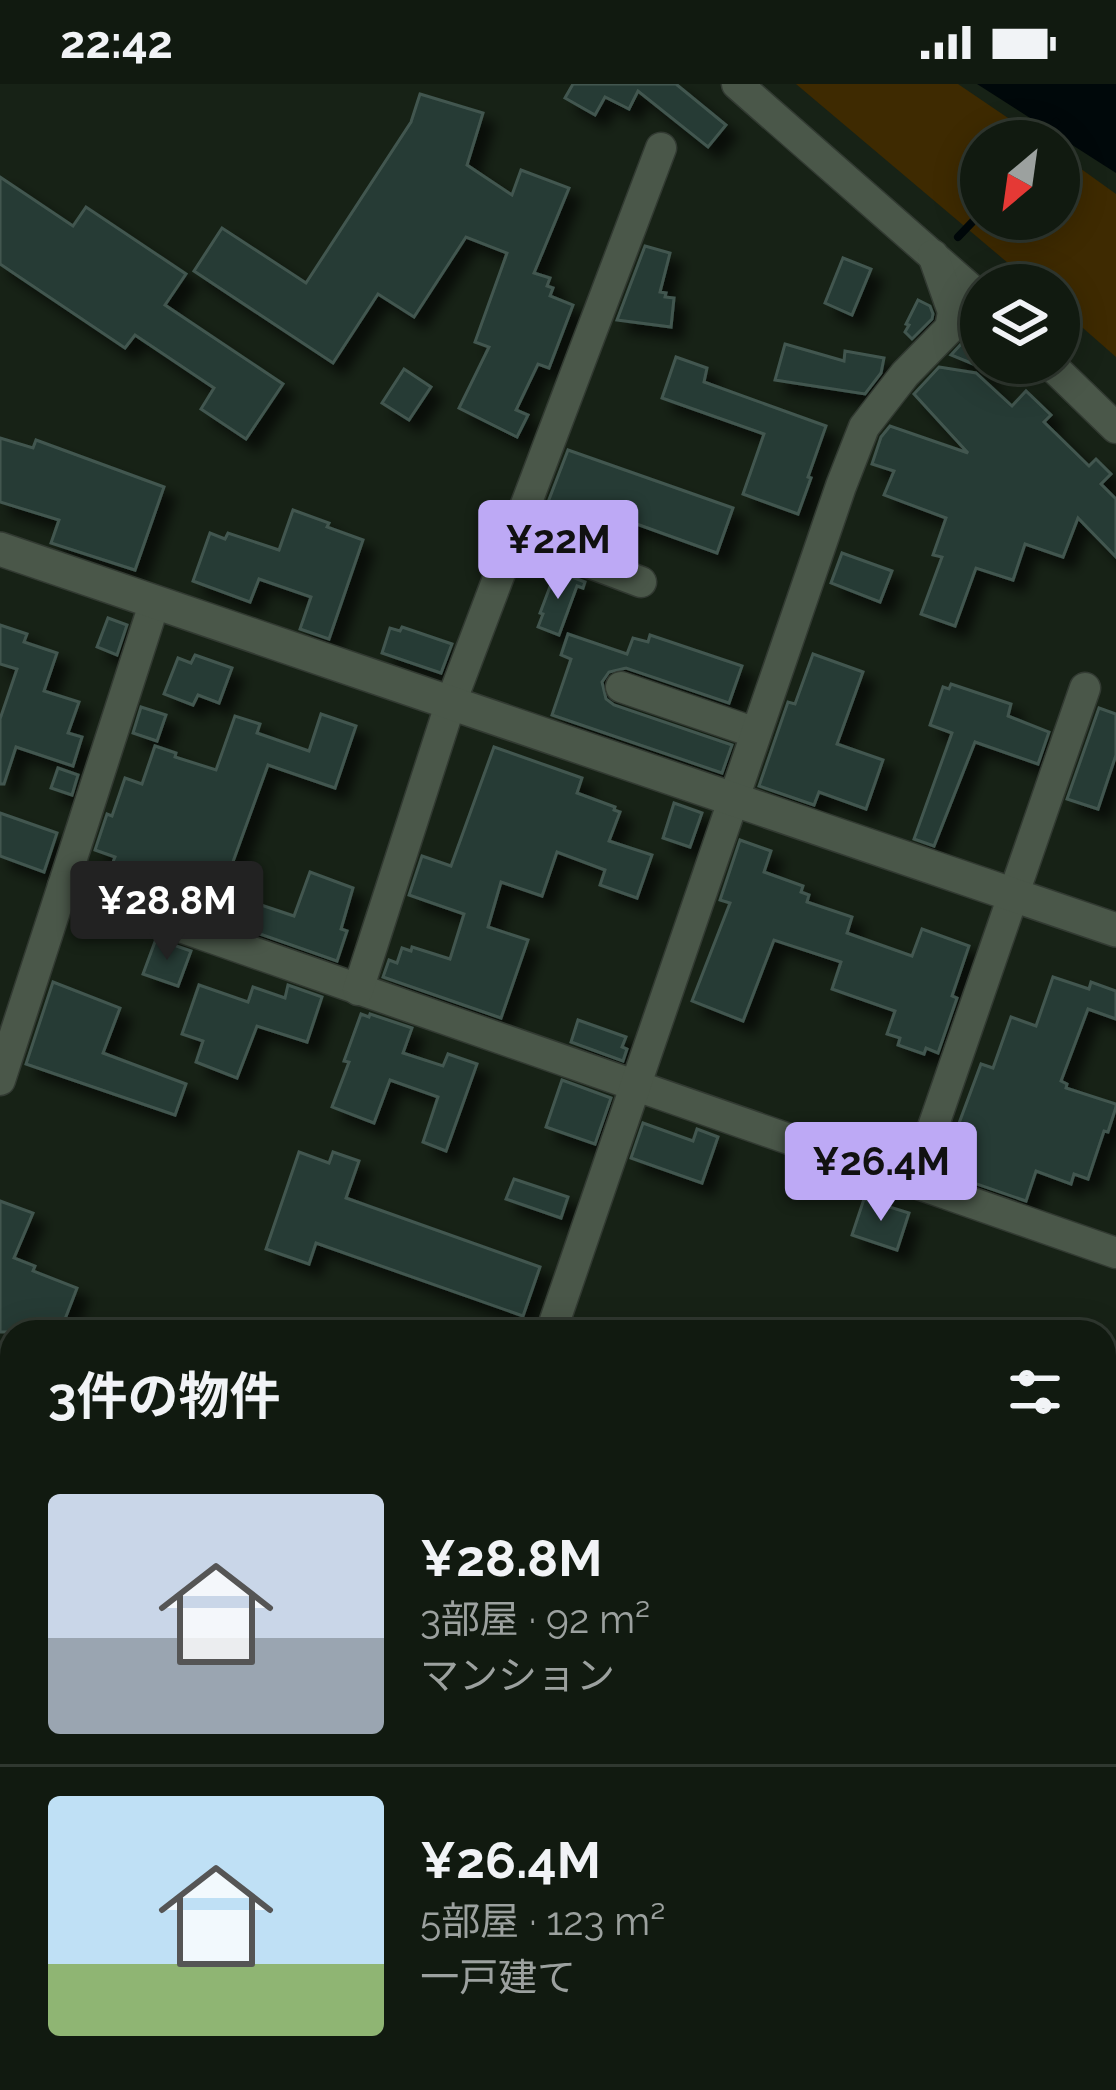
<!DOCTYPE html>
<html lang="ja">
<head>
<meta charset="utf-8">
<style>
  :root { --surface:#111a10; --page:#1a2319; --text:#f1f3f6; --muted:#9ca19f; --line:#303830; --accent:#bda9f5 }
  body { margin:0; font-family:Raleway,"Noto Sans JP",sans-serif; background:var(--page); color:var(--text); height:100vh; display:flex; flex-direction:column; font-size:45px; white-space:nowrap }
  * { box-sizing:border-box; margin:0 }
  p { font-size:39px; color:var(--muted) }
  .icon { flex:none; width:66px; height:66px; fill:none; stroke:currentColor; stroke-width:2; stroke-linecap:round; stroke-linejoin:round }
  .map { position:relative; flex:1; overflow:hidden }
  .sheet { position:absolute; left:0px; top:1236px; width:1116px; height:771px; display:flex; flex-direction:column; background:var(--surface); border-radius:36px 36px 0 0; box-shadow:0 6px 30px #0003,0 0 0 3px var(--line) }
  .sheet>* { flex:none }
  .needle { width:78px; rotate:209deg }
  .tools { position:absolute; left:960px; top:36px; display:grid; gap:24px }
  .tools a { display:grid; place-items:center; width:120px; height:120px; border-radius:50%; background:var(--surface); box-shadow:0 6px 30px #0003,0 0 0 3px var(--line); font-size:60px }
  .price { position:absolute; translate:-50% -102px; padding:0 27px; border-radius:12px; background:var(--accent); color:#111; font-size:39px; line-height:78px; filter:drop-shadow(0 3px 6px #0008) }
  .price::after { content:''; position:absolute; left:50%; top:72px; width:36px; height:27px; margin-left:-18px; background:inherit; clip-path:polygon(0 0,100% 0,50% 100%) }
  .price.selected { background:#222; color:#fff }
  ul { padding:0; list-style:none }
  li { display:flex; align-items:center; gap:36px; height:300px; padding:0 48px }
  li+li { border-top:3px solid var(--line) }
  li span { display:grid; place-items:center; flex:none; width:336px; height:240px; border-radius:12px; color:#555 }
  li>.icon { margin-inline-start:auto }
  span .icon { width:144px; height:144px; fill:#fffc; stroke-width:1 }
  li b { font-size:51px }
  h2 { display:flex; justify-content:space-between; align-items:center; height:144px; padding:0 48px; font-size:51px }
  .status { display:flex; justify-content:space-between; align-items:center; height:84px; padding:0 60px; background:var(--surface); direction:ltr }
  .status svg { height:33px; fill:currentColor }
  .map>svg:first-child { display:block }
</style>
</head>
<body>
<div class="status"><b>22:42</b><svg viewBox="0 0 49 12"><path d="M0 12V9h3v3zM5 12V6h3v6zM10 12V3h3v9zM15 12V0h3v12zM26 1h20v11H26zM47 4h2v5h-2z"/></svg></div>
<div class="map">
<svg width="1116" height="2006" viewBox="0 0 1116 2006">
  <defs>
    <filter id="shadow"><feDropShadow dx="11" dy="11" stdDeviation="6" flood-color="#0009"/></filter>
  </defs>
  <rect width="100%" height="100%" fill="#172216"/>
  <!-- green -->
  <path fill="#3e2a01" d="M796 0H958L1042 57H981V135H1059V69L1116 110V273L1059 223V201H1034Z"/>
  <!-- water -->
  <path fill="#00080a" d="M977 0H1116V89Z"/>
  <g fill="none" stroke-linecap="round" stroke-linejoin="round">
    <!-- stream -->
    <g stroke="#00080a" stroke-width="8">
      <path d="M1043 57 1056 38"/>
      <path d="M958 153 981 129"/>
    </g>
  </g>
  <!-- building -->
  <g fill="#263a34" stroke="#425750" stroke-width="3" filter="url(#shadow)">
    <path d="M573 0H676L726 41 708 63 638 7 629 25 605 13 595 31 565 14Z"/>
    <path d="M420 10 483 29 467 81 512 111 521 86 569 104 534 189 550 194 547 202 553 204 550 212 573 221 549 284 538 280 516 326 528 331 517 353 459 324 489 263 475 258 507 169 466 153 414 233 378 210 333 279 194 187 222 144 306 199 411 38Z"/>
    <path d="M0 93 73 142 86 123 186 190 165 221 283 300 246 355 201 325 214 304 135 251 125 264 0 180Z"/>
    <path d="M645 162 670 169 660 208 666 209 665 213 674 214 671 243 617 236Z"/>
    <path d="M843 174 871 185 852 231 825 219Z"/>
    <path d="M918 216 930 222 933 230 932 235 912 255 905 248 909 241 906 240Z"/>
    <path d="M963 258 981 275V279H985L993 288 951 271Z"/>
    <path d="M785 260 844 277 845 267 884 274 881 289 865 310 775 296Z"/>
    <path d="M676 273 707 284 704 298 826 342 808 393 811 394 798 430 743 410 764 350 662 314Z"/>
    <path d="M939 283 976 289 1012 322 1026 307 1051 331 1044 338 1089 382 1096 375 1111 390 1101 400 1116 415V473L1078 434 1063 473 1025 460 1013 496 976 484 955 542 921 530 942 473 933 471 946 434 884 411 894 387 872 380 881 353 890 342 968 369 914 310Z"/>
    <path d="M404 285 431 303 409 336 382 319Z"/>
    <path d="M0 354 33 364 36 356 164 403 135 486 51 459 59 436 0 418Z"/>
    <path d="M568 366 733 424 717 469 631 438 619 469 540 439Z"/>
    <path d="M293 426 329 439 327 443 363 456 329 555 300 545 311 513 259 495 250 518 193 497 210 449 225 455 228 449 279 466Z"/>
    <path d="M842 469 892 487 880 518 831 499Z"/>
    <path d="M556 487 585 498 583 504 577 502 559 551 538 543 543 530 540 529Z"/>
    <path d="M108 534 127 541 117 571 97 563Z"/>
    <path d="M0 541 27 550 24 558 57 569 44 607 79 618 68 649 82 653 73 682 16 663 4 700H0V635L17 585 0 580Z"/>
    <path d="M402 543 452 560 441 589 382 569 390 544 400 547Z"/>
    <path d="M568 550 627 570 633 554 648 558 650 551 742 582 729 619 626 584 609 588 602 598 606 615 614 621 732 661 722 689 552 631 571 575 561 571Z"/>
    <path d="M813 570 863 588 837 660 883 676 866 725 819 708 814 721 759 702 788 618 795 620Z"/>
    <path d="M195 571 232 584 219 619 198 611 193 621 164 610 178 574 191 579Z"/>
    <path d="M951 600 1011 620 1008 632 1049 648 1038 680 975 658 934 762 914 755 952 649 930 641 943 603 949 605Z"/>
    <path d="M141 623 166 631 157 657 133 649Z"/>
    <path d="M1099 624 1116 630V671L1098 725 1067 715Z"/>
    <path d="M321 630 356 642 335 704 268 681 222 808 294 832 310 788 353 804 341 845 347 847 337 877 106 796 115 773 95 766 107 730 112 732 125 694 142 700 155 662 176 669 175 673 216 686 235 632 260 640 257 649 309 667Z"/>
    <path d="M494 663 582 694 577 709 615 723 614 726 620 728 609 757 652 771 637 814 600 801 605 786 557 768 542 812 501 798 488 843 528 856 501 934 383 893 389 876 397 879 402 864 411 867 412 863 450 875 464 830 409 811 422 772 451 782Z"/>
    <path d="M58 684 78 691 72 711 51 704Z"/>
    <path d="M674 719 702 729 690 763 663 754Z"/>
    <path d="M0 729 57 749 44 788 0 772Z"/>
    <path d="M740 756 771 767 764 788 803 802 801 808 809 811 807 818 852 833 847 849 912 872 922 845 969 862 952 912 957 914 938 969 926 964 924 970 898 961 900 954 887 950 895 927 832 905 841 878 774 856 743 937 692 917 730 819 720 816Z"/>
    <path d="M156 855 191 867 178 902 143 890Z"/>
    <path d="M1053 893 1089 905 1091 898 1116 907V935L1088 925 1061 997 1067 1000 1066 1004 1116 1020V1023L1108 1048 1104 1047 1088 1095 1074 1090 1071 1100 1036 1087 1026 1117 939 1087 942 1076 945 1077 981 980 993 984 1011 933 1036 942Z"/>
    <path d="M53 898 120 924 103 969 186 1000 175 1031 26 980Z"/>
    <path d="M199 901 248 918 253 903 285 914 288 901 322 913 307 958 257 942 237 994 196 978 203 957 182 950Z"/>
    <path d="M361 930 369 933 370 930 412 944 403 969 443 982 448 970 477 980 446 1067 423 1058 438 1013 390 996 374 1039 332 1023 349 978 344 977Z"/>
    <path d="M578 936 626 953 622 963 627 965 623 977 571 958Z"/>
    <path d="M562 996 611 1014 595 1060 546 1043Z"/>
    <path d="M643 1039 693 1057 697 1045 718 1053 702 1099 631 1074Z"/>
    <path d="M299 1068 329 1079 333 1068 359 1077 346 1114 540 1183 523 1232 316 1159 309 1180 266 1165Z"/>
    <path d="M514 1095 568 1113 561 1134 506 1115Z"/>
    <path d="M864 1115 909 1129 897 1166 852 1151Z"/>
    <path d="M0 1117 33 1129 14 1174 35 1182 33 1187 77 1204 60 1248H0Z"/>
  </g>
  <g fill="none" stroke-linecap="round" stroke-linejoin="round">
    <defs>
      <g id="minor">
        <path d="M737 0 981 214"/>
        <path d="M1049 279 1116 344"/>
        <path d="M515 451 641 498"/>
        <path d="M155 517 63 802 1116 1169"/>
        <path d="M621 603 756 649"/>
        <path d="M358 906 450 621 661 64"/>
        <path d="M0 996 63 802"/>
        <path d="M914 1098 1085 604"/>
        <path d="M551 1248 841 402 864 343 905 290 950 244 953 228 933 171"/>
        <path d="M1104 1531 1116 1495"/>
        <path d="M0 1740 12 1744"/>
        <path d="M714 1995 744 2006"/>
        <path d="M287 2006 291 1995"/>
        <path d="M946 2006 950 1995"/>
      </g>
      <path id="tertiary" d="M0 465 1116 846"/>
    </defs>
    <!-- minor casing -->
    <use href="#minor" stroke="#323a32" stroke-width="33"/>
    <!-- tertiary casing -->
    <use href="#tertiary" stroke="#323a32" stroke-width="36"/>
    <!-- minor -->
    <use href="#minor" stroke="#4a5749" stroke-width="30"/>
    <!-- tertiary -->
    <use href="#tertiary" stroke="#4a5749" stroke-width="33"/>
  </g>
</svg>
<div class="tools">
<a><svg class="needle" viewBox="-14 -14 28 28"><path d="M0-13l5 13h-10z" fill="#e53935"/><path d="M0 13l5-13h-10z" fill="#9ca19f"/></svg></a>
<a><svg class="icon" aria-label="layers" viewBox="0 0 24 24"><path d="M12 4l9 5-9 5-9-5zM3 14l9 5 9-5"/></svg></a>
</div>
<b class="price" style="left:558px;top:518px">¥22M</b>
<b class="price selected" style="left:167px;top:879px">¥28.8M</b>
<b class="price" style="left:881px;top:1140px">¥26.4M</b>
<section class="sheet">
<h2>3件の物件<svg class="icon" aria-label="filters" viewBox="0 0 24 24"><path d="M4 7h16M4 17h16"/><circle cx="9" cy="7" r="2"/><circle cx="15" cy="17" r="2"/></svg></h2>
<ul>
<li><span style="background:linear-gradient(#c9d6e8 60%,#9aa5b1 0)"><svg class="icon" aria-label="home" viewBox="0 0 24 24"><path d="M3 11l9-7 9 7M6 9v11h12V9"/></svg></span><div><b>¥28.8M</b><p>3部屋 · 92 m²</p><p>マンション</p></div></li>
<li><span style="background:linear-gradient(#bfe0f5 70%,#8fb573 0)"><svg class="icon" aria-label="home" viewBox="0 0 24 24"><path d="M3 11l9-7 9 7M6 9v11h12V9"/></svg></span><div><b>¥26.4M</b><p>5部屋 · 123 m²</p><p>一戸建て</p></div></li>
</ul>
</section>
</div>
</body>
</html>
